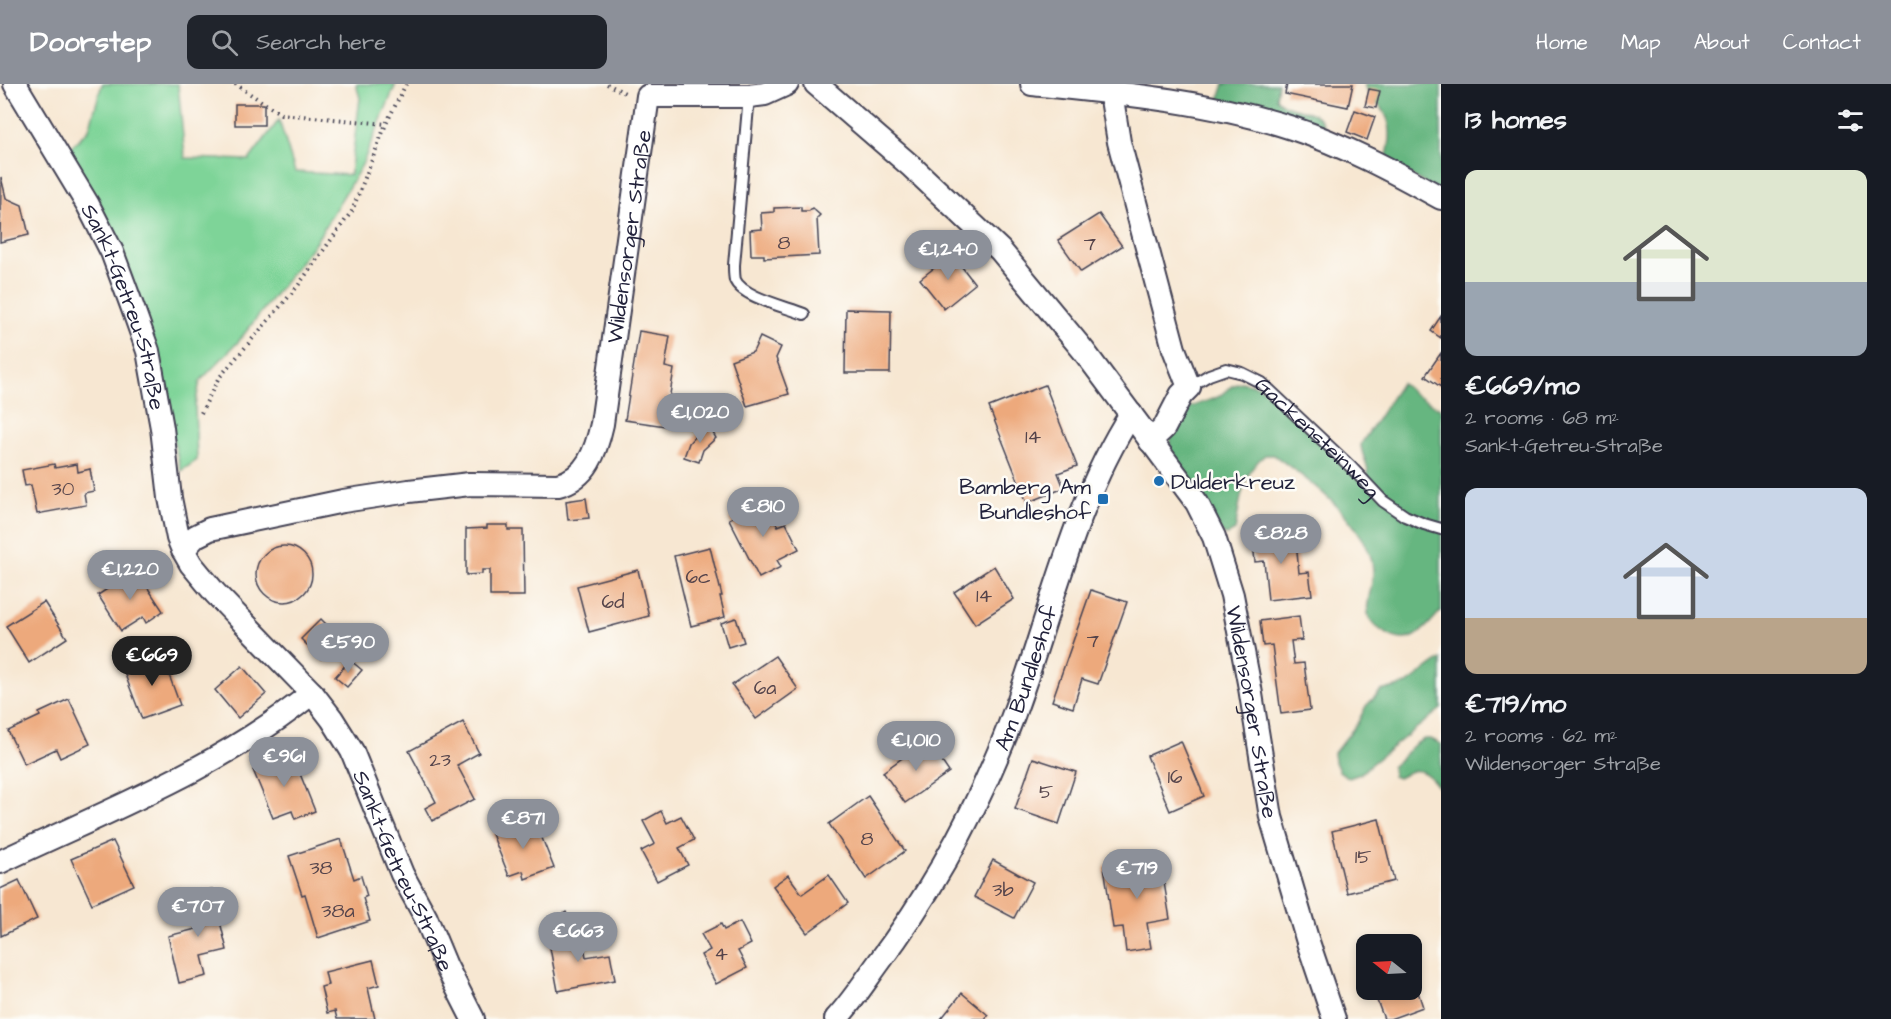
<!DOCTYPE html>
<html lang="en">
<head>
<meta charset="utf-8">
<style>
  :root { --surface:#171b24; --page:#20242c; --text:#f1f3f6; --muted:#9ea1a6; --accent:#8c9099 }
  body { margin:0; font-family:"Architects Daughter",sans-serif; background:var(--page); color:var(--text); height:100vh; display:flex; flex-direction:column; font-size:22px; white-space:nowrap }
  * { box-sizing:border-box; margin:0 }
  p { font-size:20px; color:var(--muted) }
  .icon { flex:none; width:33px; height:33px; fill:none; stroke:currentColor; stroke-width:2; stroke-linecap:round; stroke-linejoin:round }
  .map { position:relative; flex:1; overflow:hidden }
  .sheet { display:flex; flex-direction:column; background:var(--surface); width:450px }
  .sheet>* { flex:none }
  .needle { width:39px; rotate:288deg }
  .buttons { position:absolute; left:1356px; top:850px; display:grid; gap:12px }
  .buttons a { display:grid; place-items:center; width:66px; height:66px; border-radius:12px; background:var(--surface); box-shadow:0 3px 9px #0003; font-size:30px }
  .price { position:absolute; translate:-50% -51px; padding:0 14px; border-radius:21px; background:var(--accent); color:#fff; font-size:20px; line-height:39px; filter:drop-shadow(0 2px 3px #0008) }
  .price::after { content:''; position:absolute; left:50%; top:36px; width:18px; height:14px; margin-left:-9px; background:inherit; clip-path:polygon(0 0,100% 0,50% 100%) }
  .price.current { background:#222; color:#fff }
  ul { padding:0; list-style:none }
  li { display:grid; align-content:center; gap:12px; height:318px; padding:0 24px }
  li span { display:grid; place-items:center; height:186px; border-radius:12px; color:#555 }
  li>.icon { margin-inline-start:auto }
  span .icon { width:108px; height:108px; fill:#fffc; stroke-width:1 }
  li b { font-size:26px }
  h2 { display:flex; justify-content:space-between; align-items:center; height:72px; padding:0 24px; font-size:26px }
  header { display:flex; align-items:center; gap:36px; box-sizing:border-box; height:84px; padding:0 30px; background:var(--accent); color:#fff }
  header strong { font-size:28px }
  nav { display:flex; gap:33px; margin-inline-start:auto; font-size:21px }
  .search { width:420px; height:54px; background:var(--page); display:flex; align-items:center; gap:15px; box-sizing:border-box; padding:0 21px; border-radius:12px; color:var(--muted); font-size:22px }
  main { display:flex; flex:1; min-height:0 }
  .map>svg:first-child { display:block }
</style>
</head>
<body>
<header>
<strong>Doorstep</strong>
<div class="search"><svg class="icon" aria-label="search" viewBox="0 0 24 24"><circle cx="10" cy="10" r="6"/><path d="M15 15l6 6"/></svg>Search here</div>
<nav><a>Home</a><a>Map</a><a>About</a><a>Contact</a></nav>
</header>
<main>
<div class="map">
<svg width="1441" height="935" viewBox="0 0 1441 935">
  <rect width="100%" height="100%" fill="#fdfcf7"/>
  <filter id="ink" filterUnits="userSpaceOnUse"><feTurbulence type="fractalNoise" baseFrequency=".0167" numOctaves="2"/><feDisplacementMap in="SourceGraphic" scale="12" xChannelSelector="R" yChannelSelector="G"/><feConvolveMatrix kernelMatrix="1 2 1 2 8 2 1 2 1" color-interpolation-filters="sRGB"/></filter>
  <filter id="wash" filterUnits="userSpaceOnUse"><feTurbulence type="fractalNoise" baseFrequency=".008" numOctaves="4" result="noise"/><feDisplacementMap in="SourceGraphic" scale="24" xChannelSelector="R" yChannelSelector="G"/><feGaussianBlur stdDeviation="1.35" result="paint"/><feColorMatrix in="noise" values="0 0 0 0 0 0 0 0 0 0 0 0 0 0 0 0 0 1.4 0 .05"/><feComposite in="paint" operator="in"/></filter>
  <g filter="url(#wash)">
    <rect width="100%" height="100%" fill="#f7e7d2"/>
    <!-- green -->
    <path fill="#7ed498" stroke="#507b6a" stroke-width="1.5" d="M102 0H178L185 74 249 76 279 36 295 88 350 91 360 14 356 0H396L362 81 315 159 238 258 200 297 195 322 197 376 181 387 140 218 66 68 89 45Z"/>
    <!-- forest -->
    <g fill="#66b680" stroke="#446c5e" stroke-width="1.5">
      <path d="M1224 0H1278L1276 14C1288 30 1320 21 1324 44L1217 21Z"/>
      <path d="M1364 0H1441V108L1385 78C1391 59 1394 40 1381 23 1374 15 1367 11 1364 0Z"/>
      <path d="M1241 298 1259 302 1367 395C1371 382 1361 373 1361 360L1401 299 1416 311 1441 325V527C1425 543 1414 564 1389 551 1354 533 1372 517 1373 488 1373 478 1369 466 1364 457 1343 421 1307 395 1274 371H1265C1241 389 1240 420 1235 447L1228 451 1223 450 1167 372 1172 350 1187 324 1218 313 1232 302Z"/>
      <path d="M1441 575V625L1371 680 1360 690 1349 694 1339 687 1335 678 1334 669 1357 640 1366 622 1381 607 1407 600Z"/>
      <path d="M1424 655H1431L1441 660V707C1435 698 1425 684 1412 687 1408 688 1403 692 1398 694L1393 692 1392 683 1415 660Z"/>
    </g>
    <g id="blocks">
      <!-- building -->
      <g fill="#eda97c">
        <path d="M1287 0H1353L1348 23 1285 10Z"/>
        <path d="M1369 5 1380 7 1376 24 1365 22Z"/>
        <rect x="235" y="20" width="29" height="21"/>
        <path d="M1355 26 1375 33 1367 56 1347 48Z"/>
        <path d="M1 93 6 114 22 121 29 151 0 158Z"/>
        <path d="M801 123V127H809L812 124 820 131 817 134 819 171 764 174V171H751L750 146 762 145 761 129 774 128V124Z"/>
        <path d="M1099 130 1122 162 1081 188 1058 156Z"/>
        <path d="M952 170 975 200 944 225 920 195Z"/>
        <path d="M846 225 891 226 890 289H845Z"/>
        <path d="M1441 232V254L1431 247Z"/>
        <path d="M639 247 670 252 665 283 674 285 665 342 625 336Z"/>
        <path d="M760 253 781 263 776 274 789 310 747 322 731 276 753 268Z"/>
        <path d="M1441 269V303L1425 292Z"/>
        <path d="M1045 301 1077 382 1058 389 1064 404 1027 419 989 323Z"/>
        <path d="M709 342 716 354 703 366 699 378 684 373 689 359 695 352Z"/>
        <path d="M54 380 55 384 77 380 78 388 90 385 94 407 84 409 86 421 37 430 31 401 25 402 22 386Z"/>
        <path d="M586 414 589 434 568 436 566 417Z"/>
        <path d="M765 417 778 442 786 439 799 465 777 476 781 483 759 494 729 435Z"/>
        <path d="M487 441H508V446H523L524 512H490V486H482V490L466 491V445L487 444Z"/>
        <path d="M1295 446 1299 489 1309 488 1312 511 1268 516 1264 477 1255 478 1252 450Z"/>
        <circle cx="284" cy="490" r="28"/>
        <path d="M710 463 722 512H720L725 533 691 542 674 472Z"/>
        <path d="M994 482 1014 515 975 540 954 508Z"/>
        <path d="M136 486 163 527 146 539 143 533 121 547 98 511Z"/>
        <path d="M638 486 649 532 589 548 577 502Z"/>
        <path d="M1091 506 1127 518 1098 600 1082 595 1073 624 1052 617Z"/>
        <path d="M44 518 67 554 29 579 6 542Z"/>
        <path d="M1299 532 1302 556 1291 557 1294 580 1304 579 1310 626 1281 630 1272 561 1263 562 1260 537Z"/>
        <path d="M736 534 744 558 728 563 721 539Z"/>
        <path d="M321 535 341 555 321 575 301 555Z"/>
        <path d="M161 569 180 621 142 635 124 588 140 581 139 577Z"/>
        <path d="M775 572 798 605 756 635 732 601Z"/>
        <path d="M350 576 362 586 347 603 335 593Z"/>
        <path d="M242 582 266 610 238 634 215 606Z"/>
        <path d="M69 615 90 660 60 674 56 665 24 680 8 647 40 632 39 629Z"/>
        <path d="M463 638 479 669 457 681 475 715 432 737 425 724 436 718 409 667Z"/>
        <path d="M927 656 949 688 905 719 883 688Z"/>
        <path d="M1181 657 1204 712 1170 727 1147 672Z"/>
        <path d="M292 670 315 727 295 735 292 727 273 734 253 686Z"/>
        <path d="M1033 674 1076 688 1059 740 1015 725Z"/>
        <path d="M868 712 905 767 866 795 829 740Z"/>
        <path d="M661 727 667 739 681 732 694 756 679 764 688 781 657 797 641 767 655 760 643 737Z"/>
        <path d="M534 734 554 784 525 795 523 787 509 792 492 750Z"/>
        <path d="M1379 735 1394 797 1347 809 1332 747Z"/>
        <path d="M341 755 354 795 361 792 367 812 363 814 370 837 318 854 305 810 302 811 289 772Z"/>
        <path d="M113 757 134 801 92 820 71 775Z"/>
        <path d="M1160 774 1170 835 1147 839 1151 864 1126 868 1123 843 1113 844 1104 782Z"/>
        <path d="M993 776 1033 798 1014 834 974 813Z"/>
        <path d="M788 791 802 810 829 791 848 819 807 849 773 802Z"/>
        <path d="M19 796 37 835 1 852 0 805Z"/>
        <path d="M212 805 227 866 202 872 207 892 179 899 168 852 196 845 187 811Z"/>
        <path d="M566 828 570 837 554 846 550 837Z"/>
        <path d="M740 838 751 860 738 867 747 884 716 900 701 871 710 866 701 850 721 840 724 846Z"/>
        <path d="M581 846 586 873 610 869 615 896 558 907 548 853Z"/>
        <path d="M373 876 379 901 368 904 375 935H337L335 927 327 929 321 903 328 901 325 888Z"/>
        <path d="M1412 890 1423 923 1390 935H1384L1373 906H1412Z"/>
        <path d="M962 909 988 931 985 935H941Z"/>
      </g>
    </g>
  </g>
  <g filter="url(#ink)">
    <use href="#blocks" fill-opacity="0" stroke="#424052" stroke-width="1.5"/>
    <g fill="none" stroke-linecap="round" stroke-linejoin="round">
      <defs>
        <g id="lane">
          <path d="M749 12 734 181C734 186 734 192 735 196 742 213 787 223 804 230"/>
          <path id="s1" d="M1189 303 1209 291 1226 285 1242 289 1262 299 1351 383 1383 417 1405 432 1424 440 1441 445"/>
        </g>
        <g id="street">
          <path id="s2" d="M15 0 88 121 112 168 132 222 148 267 162 344 170 414 178 454 183 466 191 480 215 509 312 609 332 635 352 667 402 790 426 834 446 882 473 935"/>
          <path id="s3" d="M816 0 912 83 1000 166 1083 266 1197 419 1214 453 1232 511 1250 604 1271 733 1308 858 1334 935"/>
          <path d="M1032 0C1119 9 1208 17 1292 44 1344 61 1393 87 1441 114"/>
          <path d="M1111 9 1119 58 1174 265 1189 303 1181 311 1164 344 1150 357"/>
          <path id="s4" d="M183 466 196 452 210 445 343 417 409 407 470 400 558 401C587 394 596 367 602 340L648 12H749L765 10 787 0"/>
          <path d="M0 778C107 727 220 684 312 609"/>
          <path id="s5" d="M836 935C851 919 864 899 877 881 943 793 993 696 1027 592 1057 503 1080 410 1131 330"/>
        </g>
      </defs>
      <!-- lane casing -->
      <use href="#lane" stroke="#424052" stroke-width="14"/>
      <!-- street casing -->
      <use href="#street" stroke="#424052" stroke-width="26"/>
      <!-- path -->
      <g stroke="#424052" stroke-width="4" stroke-dasharray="1.5 4.5" stroke-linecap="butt">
        <path d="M235 0 281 30 386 40"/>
        <path d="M607 0 625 9"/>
        <path d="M201 329 218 295 297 203 352 127 386 40 406 0"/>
      </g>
      <!-- lane -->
      <use href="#lane" stroke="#fff" stroke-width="10"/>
      <!-- street -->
      <use href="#street" stroke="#fff" stroke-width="22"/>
    </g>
  </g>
  <!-- markers -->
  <g fill="#1f6fb2" stroke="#fdfcf7" stroke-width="2">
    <circle cx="1159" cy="397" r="6"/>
    <rect x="1097" y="409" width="12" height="12" rx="3"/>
  </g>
  <g text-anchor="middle" stroke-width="5" stroke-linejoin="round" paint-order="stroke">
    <!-- number labels -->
    <g font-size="20" fill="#55444b">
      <text x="784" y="165">8</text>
      <text x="1090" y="166">7</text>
      <text x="1033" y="359">14</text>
      <text x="63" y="411">30</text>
      <text x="698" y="499">6c</text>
      <text x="984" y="518">14</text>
      <text x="613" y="524">6d</text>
      <text x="1093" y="563">7</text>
      <text x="765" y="610">6a</text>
      <text x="440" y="682">23</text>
      <text x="1175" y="699">16</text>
      <text x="1046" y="714">5</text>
      <text x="867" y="761">8</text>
      <text x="1363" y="779">15</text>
      <text x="321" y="790">38</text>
      <text x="1003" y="812">3b</text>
      <text x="338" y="833">38a</text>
      <text x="721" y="876">4</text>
    </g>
    <!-- street labels -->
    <g font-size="22" fill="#22223b" stroke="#fdfcf7">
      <text dy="8" stroke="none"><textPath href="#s4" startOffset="656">Wildensorger Straße</textPath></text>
      <text dy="8" stroke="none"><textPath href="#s2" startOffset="250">Sankt-Getreu-Straße</textPath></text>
      <text dy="8" stroke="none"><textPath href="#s1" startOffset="158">Gackensteinweg</textPath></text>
      <text dy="8" stroke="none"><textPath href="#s5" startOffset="393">Am Bundleshof</textPath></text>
      <text dy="8" stroke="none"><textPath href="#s3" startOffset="786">Wildensorger Straße</textPath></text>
      <text dy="8" stroke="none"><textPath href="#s2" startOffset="896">Sankt-Getreu-Straße</textPath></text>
    </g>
    <!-- poi labels -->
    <g font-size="22" fill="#22223b" stroke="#fdfcf7" text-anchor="start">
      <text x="1171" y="405">Dulderkreuz</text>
      <text x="1091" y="410" text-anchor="end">Bamberg Am<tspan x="1091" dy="25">Bundleshof</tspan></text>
    </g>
  </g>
</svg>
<div class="buttons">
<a><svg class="needle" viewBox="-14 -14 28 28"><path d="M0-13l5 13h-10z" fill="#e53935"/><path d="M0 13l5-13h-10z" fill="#9ea1a6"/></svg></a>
</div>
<b class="price" style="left:948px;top:197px">€1,240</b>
<b class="price" style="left:700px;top:360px">€1,020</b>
<b class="price" style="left:763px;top:454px">€810</b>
<b class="price" style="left:1281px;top:481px">€828</b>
<b class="price" style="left:130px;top:517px">€1,220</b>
<b class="price" style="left:348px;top:590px">€590</b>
<b class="price current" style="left:152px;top:603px">€669</b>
<b class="price" style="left:916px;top:688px">€1,010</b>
<b class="price" style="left:284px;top:704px">€961</b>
<b class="price" style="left:523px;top:766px">€871</b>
<b class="price" style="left:1137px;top:816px">€719</b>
<b class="price" style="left:198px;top:854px">€707</b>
<b class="price" style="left:578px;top:879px">€663</b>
</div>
<section class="sheet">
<h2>13 homes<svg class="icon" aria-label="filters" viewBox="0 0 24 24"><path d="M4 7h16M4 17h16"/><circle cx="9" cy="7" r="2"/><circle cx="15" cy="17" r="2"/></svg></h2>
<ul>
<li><span style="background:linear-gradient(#dfe7d0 60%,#9aa5b1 0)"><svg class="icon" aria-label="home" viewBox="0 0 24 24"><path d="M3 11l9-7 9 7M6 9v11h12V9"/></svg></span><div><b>€669/mo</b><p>2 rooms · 68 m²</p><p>Sankt-Getreu-Straße</p></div></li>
<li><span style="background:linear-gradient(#c9d6e8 70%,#b9a48a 0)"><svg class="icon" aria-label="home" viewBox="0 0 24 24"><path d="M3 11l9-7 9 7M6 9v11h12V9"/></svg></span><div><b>€719/mo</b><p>2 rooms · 62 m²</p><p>Wildensorger Straße</p></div></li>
</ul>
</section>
</main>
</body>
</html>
